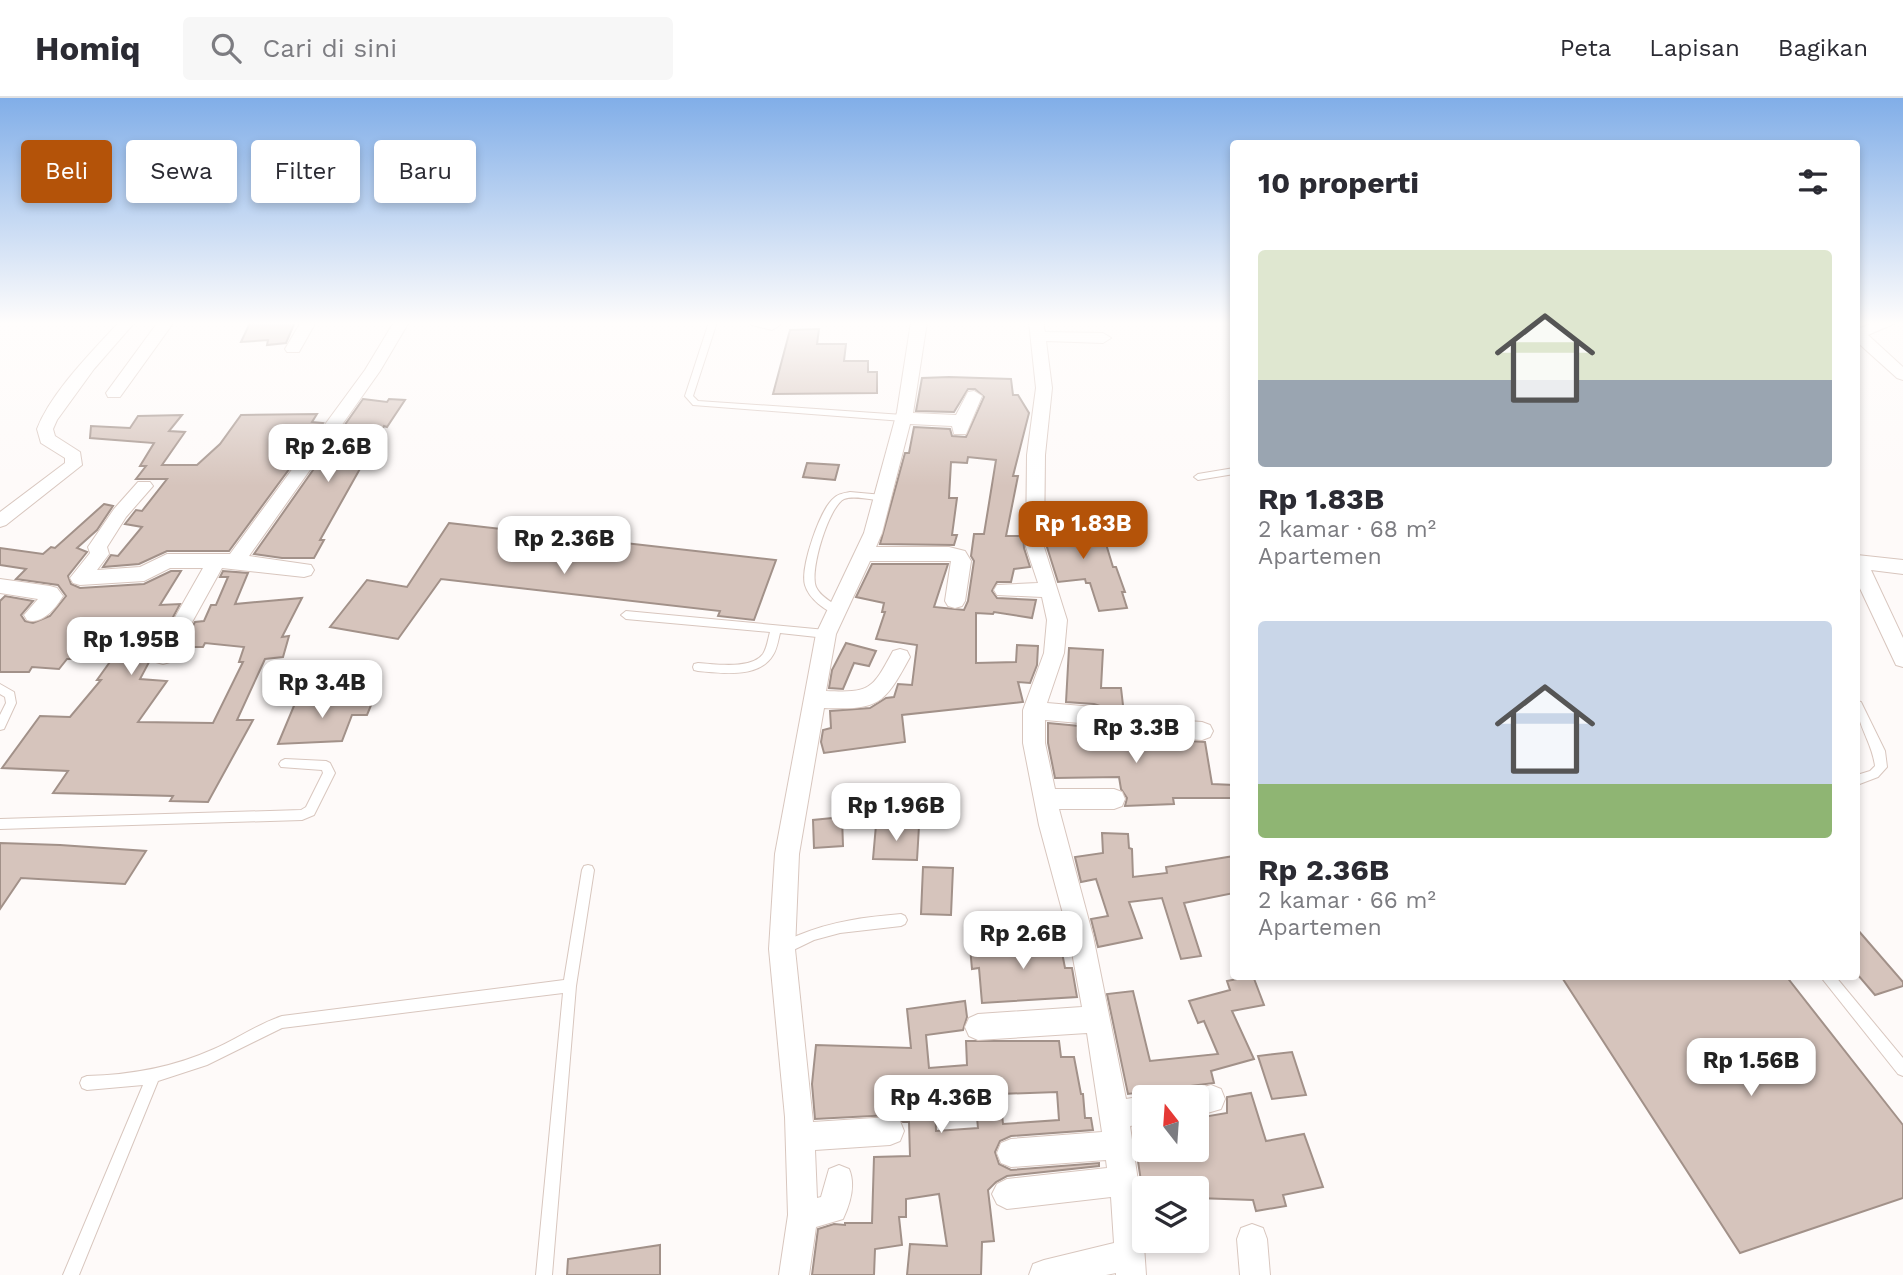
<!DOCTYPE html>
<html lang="id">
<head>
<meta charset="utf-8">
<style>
  :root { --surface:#fff; --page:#f7f7f7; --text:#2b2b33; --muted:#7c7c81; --line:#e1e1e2; --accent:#b45309 }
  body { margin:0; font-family:"Work Sans",sans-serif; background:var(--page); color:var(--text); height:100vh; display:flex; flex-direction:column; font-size:26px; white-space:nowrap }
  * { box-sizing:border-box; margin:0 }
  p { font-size:23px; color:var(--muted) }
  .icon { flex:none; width:38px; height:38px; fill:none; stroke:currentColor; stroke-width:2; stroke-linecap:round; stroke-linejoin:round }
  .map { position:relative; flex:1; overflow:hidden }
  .details { position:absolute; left:1230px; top:42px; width:630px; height:840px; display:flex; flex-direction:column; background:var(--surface); border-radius:7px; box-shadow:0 4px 10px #0003 }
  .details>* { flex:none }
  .top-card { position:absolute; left:21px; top:42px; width:665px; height:63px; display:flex; gap:14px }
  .needle { width:46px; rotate:343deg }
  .fabs { position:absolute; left:1132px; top:987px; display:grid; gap:14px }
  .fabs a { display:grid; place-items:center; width:77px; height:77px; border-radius:7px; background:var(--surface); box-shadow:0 4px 10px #0003; font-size:35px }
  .price { position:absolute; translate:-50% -60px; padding:0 16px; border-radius:14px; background:#fff; color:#222; font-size:23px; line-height:46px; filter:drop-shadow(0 2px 4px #0008) }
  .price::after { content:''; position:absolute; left:50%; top:42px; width:21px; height:16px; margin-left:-10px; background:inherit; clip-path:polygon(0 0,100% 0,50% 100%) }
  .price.on { background:var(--accent); color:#fff }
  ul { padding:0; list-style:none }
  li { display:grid; align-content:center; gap:14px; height:371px; padding:0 28px }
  li span { display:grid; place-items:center; height:217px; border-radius:7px; color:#555 }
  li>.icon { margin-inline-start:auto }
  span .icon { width:126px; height:126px; fill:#fffc; stroke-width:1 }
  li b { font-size:30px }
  h2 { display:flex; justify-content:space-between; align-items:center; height:84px; padding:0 28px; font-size:30px }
  .pill { padding:0 24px; border-radius:7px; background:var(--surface); box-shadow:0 4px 10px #0003; font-size:24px; line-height:63px }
  .pill.on { background:var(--accent); color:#fff }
  header { display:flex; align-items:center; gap:42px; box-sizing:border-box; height:98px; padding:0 35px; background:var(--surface); border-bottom:2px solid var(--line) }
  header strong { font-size:33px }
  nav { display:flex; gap:38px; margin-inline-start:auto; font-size:24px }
  .search { width:490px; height:63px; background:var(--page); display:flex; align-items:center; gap:18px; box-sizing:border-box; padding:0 24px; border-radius:7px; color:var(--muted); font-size:26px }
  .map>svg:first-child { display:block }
</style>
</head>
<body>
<header>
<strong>Homiq</strong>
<div class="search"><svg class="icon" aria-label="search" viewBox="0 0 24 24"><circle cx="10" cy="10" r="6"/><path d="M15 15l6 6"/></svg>Cari di sini</div>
<nav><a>Peta</a><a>Lapisan</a><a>Bagikan</a></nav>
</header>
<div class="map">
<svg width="1903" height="1177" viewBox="0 0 1903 1177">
  <rect width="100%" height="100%" fill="#fefaf9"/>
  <!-- building -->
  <g fill="#d6c4bc" stroke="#a29189" stroke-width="2" fill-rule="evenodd">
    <path d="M270 224H295L286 245 267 247 268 242 241 244 250 225Z"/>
    <path d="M819 231 817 246H846L844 263H868V274H877V295L773 296 790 232Z"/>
    <path d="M949 279 1011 281 1013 297H1018L1029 315 1013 378H1018L1006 438H1023L1024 450 1030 469 1014 471 1011 484H997L992 493 997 500 1036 502 1032 520 994 514 993 516 976 515V565L1016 564 1017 547 1038 548 1037 567 1030 585 1018 584 1023 604 902 617 905 644 824 655 821 644 823 632 831 630 830 613 870 610 886 600 894 599 898 586 912 587 917 547 876 541 885 514H882L884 505 856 499 872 466H948L934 509 964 512 968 503 974 463 971 458 974 436H984L996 362 968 359 967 365 951 364 949 400H957L952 437H957L954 447 880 446 905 355H909L914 329 950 331 952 338 966 339 984 299 975 291H968L954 314 916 313 922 280Z"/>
    <path d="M363 301 387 304 389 301 405 302 387 329 384 328 320 442H324L314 460H282L254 456Z"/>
    <path d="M317 316 312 324 323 325 229 453H167L139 466 103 469 111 457 118 458 142 429 125 426 136 412 142 413 167 381H136L146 368H140L154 345 90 340 91 328 130 330 138 318 182 317 169 333 185 334 162 367H197L220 346 241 317Z"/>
    <path d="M807 365 839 367 835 382 803 379Z"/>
    <path d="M104 406 113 408 97 432 77 450 87 454 68 478 71 486 80 490 144 486 171 473H181L160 507 180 506 140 581 167 583 138 624 213 625 243 564H239L244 549 205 545 203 549H181L195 524 204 523 211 507H216L228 479H220L223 473 248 475 235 506 302 500 282 539 289 538 283 559 265 561 237 622H253L208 704 170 703 173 698 53 695 68 673 2 670 40 618 70 619 101 582H97L112 561H67L59 571 32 569 29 574H0V503L5 498 33 503 21 517 25 523 33 525 50 518 66 498 58 487 16 481 26 471 0 467V450L43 456 51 449 55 450Z"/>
    <path d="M1059 406H1074L1075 436H1086L1088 447 1106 446 1113 469H1116L1125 494H1122L1127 510 1099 513 1090 485H1086L1085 481 1058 484 1047 449V420L1059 421Z"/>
    <path d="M449 425 776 462 754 522 718 518 720 513 441 481 398 541 330 529 367 482 407 489Z"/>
    <path d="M846 545 876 553 869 568 854 565 843 591 829 590 832 572Z"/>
    <path d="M1069 550 1103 552 1101 590H1121L1124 616 1094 606 1066 604Z"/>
    <path d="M374 600 367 617H352L342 643 278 646 296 603Z"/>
    <path d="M1048 625 1090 629 1096 631 1098 644 1137 645V640L1205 644 1212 686 1234 687V700H1173L1174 706 1125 708 1127 700 1121 691 1119 679 1055 680 1048 645Z"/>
    <path d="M842 719 843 748 814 750 813 722Z"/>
    <path d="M876 727 919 728 917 762 873 761Z"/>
    <path d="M1102 735 1128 736 1129 750 1132 751 1133 779 1167 775 1166 769 1234 758V795L1184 805 1201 858 1181 861 1162 800 1129 804 1142 840 1098 849 1091 821 1108 818 1096 781 1081 784 1075 759 1103 755Z"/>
    <path d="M0 745 60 747 146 753 125 786 21 780 0 811Z"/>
    <path d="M923 769 953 770 951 817 921 816Z"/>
    <path d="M1857 831 1903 884V888L1875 897 1857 876Z"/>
    <path d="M1059 839 1065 870H1072L1077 899 982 905 979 870 972 871 970 849Z"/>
    <path d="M1253 878 1264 907 1232 913 1254 961 1211 973 1214 985 1128 996 1107 896 1133 893 1150 963 1218 956 1204 923 1198 925 1189 903 1230 892 1227 883Z"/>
    <path d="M1561 878H1786L1903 1027V1100L1740 1155Z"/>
    <path d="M965 903 967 919 963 932 926 937 929 970 967 967 966 943H1059L1061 959H1074L1081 996H1083L1085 1020H1091L1093 1032 1011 1038 1000 1043 995 1054 999 1066 1011 1072 1099 1065V1068L1007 1078 996 1084 988 1092 994 1143 982 1144 981 1177H907L910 1146 947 1148 939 1096 906 1101V1119H899L902 1147 875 1151 874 1177H812L818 1131 834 1126 845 1127V1125H872L874 1059 910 1058 909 1024H903L891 1017 815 1021 812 986 816 947 911 950 907 911ZM1057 994 1059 1022 1003 1026 1000 996ZM975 1000 978 1030 936 1033 935 1003Z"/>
    <path d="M1292 954 1306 997 1272 1001 1258 958Z"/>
    <path d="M1251 995 1266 1043 1304 1036 1323 1089 1283 1097 1286 1108 1256 1113 1253 1102 1197 1100V1090H1142L1133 1030 1144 1029V1052H1197V1020L1227 1015V999Z"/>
    <path d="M660 1147V1177H567L568 1161Z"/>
  </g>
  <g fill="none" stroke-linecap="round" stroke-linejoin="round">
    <defs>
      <g id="service">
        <path d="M709 224H717L693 298 698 303 903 317 907 320 903 323 693 307 685 298Z"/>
        <path d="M1234 370V376L1198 382 1194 379 1198 376Z"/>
        <path d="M850 394 883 397 888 400 883 403C872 402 855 397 844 401 829 408 809 473 816 489 820 498 832 505 841 510L842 513 837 517C825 512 809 501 805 487 800 470 820 411 834 400 838 396 844 395 850 394Z"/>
        <path d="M626 513 826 532 831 536 826 540 780 535C778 543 777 551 773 557 759 581 721 575 698 573L694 572 693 569 694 566 698 565C715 566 751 572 763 556 767 550 768 541 770 534L626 521 621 517Z"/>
        <path d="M0 586 14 594 16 605 4 631 0 632V617L6 605 5 599 0 596Z"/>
        <path d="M1857 603 1861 604 1885 653 1887 669 1878 679 1857 687V677L1870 673 1875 668C1872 643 1856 627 1857 603Z"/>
        <path d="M285 661 326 663 330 665 335 675 314 717 302 722 0 731V721L301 712 306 709 323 675 322 672 281 669 279 666 281 663Z"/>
        <path d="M588 767 592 768 594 772 576 888 552 1177H536L563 895 282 930 207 967 158 983 79 1177H63L143 987 87 992 82 990 80 985 82 980 87 978C131 977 174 969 214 951 237 941 258 926 282 918L564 882 582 772 584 768Z"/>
        <path d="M901 816 905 818 907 822 905 826 901 828 840 835 814 842 783 857 779 855 777 851C781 843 791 840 799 837 832 823 866 819 901 816Z"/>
        <path d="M1820 878H1835L1903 960V978L1898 976Z"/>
      </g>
      <g id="minor">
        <path d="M119 224H135L94 271 57 322 53 331 55 338 80 354 82 367 6 427 0 429V414L65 365V360L41 345 37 331C52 293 92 254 119 224Z"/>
        <path d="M158 224H174L120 299H108L106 295Z"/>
        <path d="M301 224H316L299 254H287L285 251Z"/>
        <path d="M394 224H409L380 273 249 458 311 467 314 472 311 477 304 479 222 470 170 564 163 566 156 564 153 558 203 470H170L144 483 80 487 73 485 70 480 90 455 88 449 114 411 138 384H150L153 388 126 419 107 449 109 456 97 472 140 469 167 456H230L365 272Z"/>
        <path d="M749 224H777L780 227 772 232 752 227Z"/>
        <path d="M911 224H927L913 315 956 317 968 294 974 293 982 298 966 336H954L952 328 910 326 882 435 876 449H949L965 453 971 463 965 503 962 508 955 510 948 508 945 503 951 463H870L836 536 826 593C870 595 872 592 893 553L900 551 907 553 910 559C884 607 879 612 824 610L799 756 795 851 813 1024 890 1019 900 1023 904 1033 900 1043 890 1047 815 1052 817 1100 821 1099 829 1071 839 1067 849 1071C856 1087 850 1106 843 1121L816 1129 809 1177H779L788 1117 785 1019 769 851 775 756 816 536 864 435 897 314Z"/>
        <path d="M1029 224H1043L1045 234 1103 235 1111 240 1103 245 1046 243 1052 290 1045 357 1044 449 1067 522 1064 555 1047 605 1094 609 1116 618 1202 624 1210 627 1213 633 1210 639 1202 642 1113 636 1091 626 1045 622V645L1055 691H1114L1122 694 1125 701 1122 708 1114 711H1059L1093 838 1126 1001 1144 998 1147 999H1144V1026L1130 1028 1141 1104 1146 1177H1116V1175L1106 1177H1029L1033 1166 1044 1162 1114 1145 1111 1099 1007 1111 997 1106 992 1096 997 1086 1007 1081 1107 1070 1106 1062 1011 1069 1001 1065 997 1055 1001 1045 1011 1041 1102 1034 1087 935 978 942 969 938 965 929 969 920 978 916 1082 909 1069 838 1039 727 1023 645V612L1044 555 1047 522 1042 499 997 497 994 492 997 487 1038 485 1026 449 1027 357 1036 290Z"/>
        <path d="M1877 224H1898L1868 237 1903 269V282L1897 280 1857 244V231Z"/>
        <path d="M1857 457 1903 462V476L1871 472 1903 540V569L1896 567 1857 484Z"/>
        <path d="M0 481 50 488 57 490 63 498C56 510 42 527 27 522L24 517 38 501 0 495Z"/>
        <path d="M1211 987 1221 991 1225 1001 1221 1011 1197 1018V999H1185L1187 994Z"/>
        <path d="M1252 1126 1263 1130 1267 1141 1270 1177H1240L1237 1141 1241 1130Z"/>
      </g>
    </defs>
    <!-- service casing -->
    <use href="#service" stroke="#d8c6be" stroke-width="2"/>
    <!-- minor casing -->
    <use href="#minor" stroke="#d8c6be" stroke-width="2"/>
    <!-- service -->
    <use href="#service" fill="#fff" fill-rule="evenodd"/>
    <!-- minor -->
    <use href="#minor" fill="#fff" fill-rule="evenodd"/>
  </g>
  <!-- sky -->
  <linearGradient id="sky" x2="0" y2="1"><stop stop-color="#81aee8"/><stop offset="0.58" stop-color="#fffdfc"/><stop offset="1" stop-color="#fffdfc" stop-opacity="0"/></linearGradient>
  <rect width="1903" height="388" fill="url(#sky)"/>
</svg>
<div class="fabs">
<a><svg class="needle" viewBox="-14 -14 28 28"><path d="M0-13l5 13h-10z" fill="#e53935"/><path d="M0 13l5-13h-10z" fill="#7c7c81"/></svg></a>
<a><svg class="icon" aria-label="layers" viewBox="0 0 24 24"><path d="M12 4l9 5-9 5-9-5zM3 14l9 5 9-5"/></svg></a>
</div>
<b class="price" style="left:328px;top:386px">Rp 2.6B</b>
<b class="price on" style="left:1083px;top:463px">Rp 1.83B</b>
<b class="price" style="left:564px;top:478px">Rp 2.36B</b>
<b class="price" style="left:131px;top:579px">Rp 1.95B</b>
<b class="price" style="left:322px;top:622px">Rp 3.4B</b>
<b class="price" style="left:1136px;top:667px">Rp 3.3B</b>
<b class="price" style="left:896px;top:745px">Rp 1.96B</b>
<b class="price" style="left:1023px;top:873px">Rp 2.6B</b>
<b class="price" style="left:1751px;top:1000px">Rp 1.56B</b>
<b class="price" style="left:941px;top:1037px">Rp 4.36B</b>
<div class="top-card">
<a class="pill on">Beli</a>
<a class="pill">Sewa</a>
<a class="pill">Filter</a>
<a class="pill">Baru</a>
</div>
<section class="details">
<h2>10 properti<svg class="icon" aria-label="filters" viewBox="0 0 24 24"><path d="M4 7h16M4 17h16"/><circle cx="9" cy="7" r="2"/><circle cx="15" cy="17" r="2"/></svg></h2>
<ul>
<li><span style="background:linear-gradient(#dfe7d0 60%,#9aa5b1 0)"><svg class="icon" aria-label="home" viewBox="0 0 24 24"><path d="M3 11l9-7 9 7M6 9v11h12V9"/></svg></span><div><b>Rp 1.83B</b><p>2 kamar · 68 m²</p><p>Apartemen</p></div></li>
<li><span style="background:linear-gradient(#c9d6e8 75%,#8fb573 0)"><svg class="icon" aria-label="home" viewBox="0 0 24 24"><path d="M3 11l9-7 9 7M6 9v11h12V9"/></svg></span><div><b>Rp 2.36B</b><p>2 kamar · 66 m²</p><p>Apartemen</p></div></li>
</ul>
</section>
</div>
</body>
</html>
